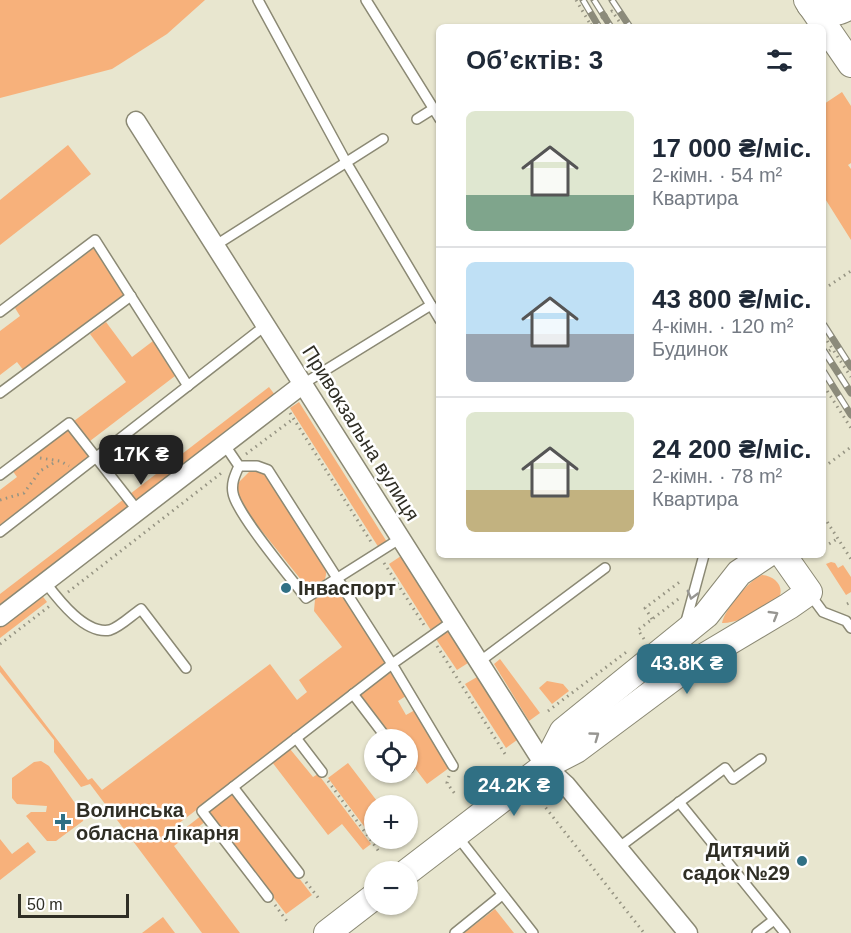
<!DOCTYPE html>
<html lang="uk">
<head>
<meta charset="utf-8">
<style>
  :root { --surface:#fff; --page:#f6f6f7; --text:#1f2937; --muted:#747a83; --line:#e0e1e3; --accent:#307084 }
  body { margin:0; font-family:Helvetica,sans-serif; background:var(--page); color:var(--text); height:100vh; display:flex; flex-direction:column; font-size:22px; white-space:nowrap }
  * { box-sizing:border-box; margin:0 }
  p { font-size:20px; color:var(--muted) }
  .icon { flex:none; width:33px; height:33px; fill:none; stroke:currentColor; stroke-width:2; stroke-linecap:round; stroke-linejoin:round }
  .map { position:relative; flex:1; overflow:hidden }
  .sheet { position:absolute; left:436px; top:24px; width:390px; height:534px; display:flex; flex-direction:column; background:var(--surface); border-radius:9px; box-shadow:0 2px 4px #0004 }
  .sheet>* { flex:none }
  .tools { position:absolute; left:364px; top:729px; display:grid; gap:12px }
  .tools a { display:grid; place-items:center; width:54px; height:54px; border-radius:50%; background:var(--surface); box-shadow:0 2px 4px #0004; font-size:30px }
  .scale { position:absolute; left:18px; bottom:15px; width:111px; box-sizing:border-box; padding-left:6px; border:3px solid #2f2e25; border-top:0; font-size:16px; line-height:21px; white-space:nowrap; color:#2f2e25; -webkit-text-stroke:4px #fff; paint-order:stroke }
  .price { position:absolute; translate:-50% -51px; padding:0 14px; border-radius:12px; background:var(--accent); color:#fff; font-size:20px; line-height:39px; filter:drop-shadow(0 2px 3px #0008) }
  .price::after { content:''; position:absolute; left:50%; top:36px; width:18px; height:14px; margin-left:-9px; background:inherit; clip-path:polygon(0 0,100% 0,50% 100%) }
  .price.on { background:#222; color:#fff }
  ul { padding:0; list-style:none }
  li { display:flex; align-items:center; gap:18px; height:150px; padding:0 30px }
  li+li { border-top:2px solid var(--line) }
  li span { display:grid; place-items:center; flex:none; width:168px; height:120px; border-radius:9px; color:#555 }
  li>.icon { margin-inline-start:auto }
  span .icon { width:72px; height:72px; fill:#fffc; stroke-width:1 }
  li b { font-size:26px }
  h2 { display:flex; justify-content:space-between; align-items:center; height:72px; padding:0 30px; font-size:26px }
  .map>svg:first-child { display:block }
</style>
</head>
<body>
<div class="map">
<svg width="851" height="933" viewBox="0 0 851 933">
  <rect width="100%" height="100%" fill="#e8e6cf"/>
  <!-- green -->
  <g fill="#f7b17b">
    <path d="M0 0H205L167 34 112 69 0 98Z"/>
    <path d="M842 92 851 106V163L848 165 851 169V240L824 197V104Z"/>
    <path d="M68 145 91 174 0 245V200Z"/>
    <path d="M94 248 124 295 24 371 17 362 0 375V331L20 316 15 308Z"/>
    <path d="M106 322 132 357 153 341 175 376 90 441 74 421 126 382 90 334Z"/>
    <path d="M269 387 275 395 136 502 130 494Z"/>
    <path d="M299 402 387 542 379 548 290 408Z"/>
    <path d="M67 427 89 456 0 525V490L17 477 12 470Z"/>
    <path d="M258 471 266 475 326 569C327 582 322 584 311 588L306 586 245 510 237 495V484L249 472Z"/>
    <path d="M124 499 130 507 0 606V594Z"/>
    <path d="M401 556 444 624 432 632 389 564Z"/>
    <path d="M831 562 835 563 838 568 843 565 851 577V592L846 595 826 564Z"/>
    <path d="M762 575C778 576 788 592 774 604 765 612 734 624 722 623 725 609 749 580 762 575Z"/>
    <path d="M336 584 387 663 165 834 170 840 202 815 206 821 174 846 240 933H202L90 784 81 787 54 752V740L0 672V665L88 780 92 778 102 790 270 664 297 700 307 692 299 680 342 647 314 611 315 599Z"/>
    <path d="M41 594 47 602 0 638V626Z"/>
    <path d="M448 631 468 663 457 670 436 639Z"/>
    <path d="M500 659 540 713 529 721 494 664Z"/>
    <path d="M391 670 406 696 398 701 406 715 415 710 449 768 427 784 408 759V740L393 739 360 694Z"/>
    <path d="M477 677 517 740 506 748 465 684Z"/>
    <path d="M547 681 563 684 569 691 552 704 539 688Z"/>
    <path d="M290 749 313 777 318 774 371 844 363 850 342 824 328 835 272 762Z"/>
    <path d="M41 761 49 766 84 816 83 821 56 841H47L26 816 31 812H46L47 806 17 804 12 798V778L34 762Z"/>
    <path d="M348 763 380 805 375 806V816L372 818 375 822V838L378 839 375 841 328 778Z"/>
    <path d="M233 792 312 895 286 914 208 811Z"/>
    <path d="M0 839 12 854 28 842 36 852 0 880Z"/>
    <path d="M495 909 514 933H464Z"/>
    <path d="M163 917 175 933H142Z"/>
  </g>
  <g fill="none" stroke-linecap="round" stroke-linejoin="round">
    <defs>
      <g id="lane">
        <path d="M258 0 346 162 431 305"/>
        <path d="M366 0 440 119"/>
        <path d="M417 119 433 109"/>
        <path d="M216 245 383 139"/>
        <path d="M0 312 95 240 188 386"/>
        <path d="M303 384 431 305 440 320"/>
        <path d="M0 393 131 296"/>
        <path d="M224 444 239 466H257L268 470 392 664 453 766"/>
        <path d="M239 466C235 475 231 483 233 493 236 513 291 578 306 598L401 538"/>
        <path d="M0 475 69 423 138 511"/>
        <path d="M0 532 266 325"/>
        <path d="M45 582C58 599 85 635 110 630 120 627 132 615 141 609L186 668"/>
        <path d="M809 593 823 612 846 621 851 628"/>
        <path d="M685 625 704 555"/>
        <path d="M479 662 605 568"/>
        <path d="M353 694 388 740"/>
        <path d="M296 738 322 772"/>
        <path d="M408 767 409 768"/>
        <path d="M233 787 299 873"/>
        <path d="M679 802 785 933"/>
        <path d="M457 836 533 933"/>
        <path d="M618 848 725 768 733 779 761 759"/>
        <path d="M268 897 202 811 392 664 453 621"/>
        <path d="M455 933 502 895"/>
        <path d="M757 933 774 920"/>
      </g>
      <g id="street">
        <path d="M136 121 545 766 566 785 688 933"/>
        <path d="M0 617 303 384"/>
      </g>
      <g id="secondary">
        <path d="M807 0 851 64"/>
        <path d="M810 5C826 13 836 16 851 5"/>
        <path d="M545 766 563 731 706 615 739 573 766 555"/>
        <path d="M407 872 545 766 576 750 690 665 789 606 809 592 783 555"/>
        <path d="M327 933 375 896"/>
      </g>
    </defs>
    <!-- lane casing -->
    <use href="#lane" stroke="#8b8974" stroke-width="12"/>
    <!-- street casing -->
    <use href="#street" stroke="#8b8974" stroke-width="21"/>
    <!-- secondary casing -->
    <use href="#secondary" stroke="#8b8974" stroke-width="28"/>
    <!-- path -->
    <g stroke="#969483" stroke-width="3" stroke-dasharray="1.5 4.5" stroke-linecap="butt">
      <path d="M576 0 592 27"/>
      <path d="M591 25 612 11 623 27"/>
      <path d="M824 289 851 271"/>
      <path d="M824 336 851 377"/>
      <path d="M824 354 832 349"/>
      <path d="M824 386 851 428"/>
      <path d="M290 413 373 545"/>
      <path d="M246 454 293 419"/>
      <path d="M40 458 60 461 69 466"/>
      <path d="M824 467 851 447"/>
      <path d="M0 500 24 493 40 471 57 461"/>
      <path d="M824 517 851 559"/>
      <path d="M824 547 837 539"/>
      <path d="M384 563 426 628"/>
      <path d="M68 592 224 471"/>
      <path d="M847 604 851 602"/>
      <path d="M652 619 645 608 681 581"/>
      <path d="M644 639 638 630 681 597"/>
      <path d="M0 644 51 605"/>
      <path d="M437 646 505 754"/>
      <path d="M548 711 629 650"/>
      <path d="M449 776 447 783 455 794"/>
      <path d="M328 781 380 853"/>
      <path d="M542 803 644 933"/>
      <path d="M306 882 320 900"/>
      <path d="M275 905 289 924"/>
    </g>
    <!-- lane -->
    <use href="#lane" stroke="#fff" stroke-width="9"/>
    <!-- street -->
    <use href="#street" stroke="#fff" stroke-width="18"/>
    <!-- secondary -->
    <use href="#secondary" stroke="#fff" stroke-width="26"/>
    <defs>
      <g id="rail">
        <path d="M583 0 599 27"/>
        <path d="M594 0 611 27"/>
        <path d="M612 0 630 27"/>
        <path d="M824 325 851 367"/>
        <path d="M824 351 851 393"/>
        <path d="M824 372 851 415"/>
      </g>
    </defs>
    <!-- rail casing -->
    <use href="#rail" stroke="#8c8b7b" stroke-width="7"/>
    <!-- rail -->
    <use href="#rail" stroke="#fff" stroke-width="4.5" stroke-dasharray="14" stroke-linecap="butt"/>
  </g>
  <!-- one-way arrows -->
  <defs><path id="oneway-chevron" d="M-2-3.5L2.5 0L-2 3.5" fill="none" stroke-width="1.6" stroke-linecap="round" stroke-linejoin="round" transform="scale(1.5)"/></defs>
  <g stroke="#979692">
    <use href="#oneway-chevron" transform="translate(692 595) rotate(105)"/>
    <use href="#oneway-chevron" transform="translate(774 615) rotate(-31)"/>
    <use href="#oneway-chevron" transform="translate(595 736) rotate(-36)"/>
  </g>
  <!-- markers -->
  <g fill="#307084" stroke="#fff" stroke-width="2">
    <circle cx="286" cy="588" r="6"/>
    <path d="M60 813h6v6h6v6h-6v6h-6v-6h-6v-6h6z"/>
    <circle cx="802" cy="861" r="6"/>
  </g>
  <g text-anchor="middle" stroke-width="5" stroke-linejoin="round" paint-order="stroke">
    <!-- street labels -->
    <g font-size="20" fill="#2f2e25" stroke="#fff">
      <text transform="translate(361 433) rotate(58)" y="7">Привокзальна вулиця</text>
    </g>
    <!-- poi labels -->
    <g font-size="20" font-weight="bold" fill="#2f2e25" stroke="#fff" text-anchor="start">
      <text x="298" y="595">Інваспорт</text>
      <text x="76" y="817">Волинська<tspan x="76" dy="23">обласна лікарня</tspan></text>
      <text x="790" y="857" text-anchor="end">Дитячий<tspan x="790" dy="23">садок №29</tspan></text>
    </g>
  </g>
</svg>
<div class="tools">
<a><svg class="icon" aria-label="locate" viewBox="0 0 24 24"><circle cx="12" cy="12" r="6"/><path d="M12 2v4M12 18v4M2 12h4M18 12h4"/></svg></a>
<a>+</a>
<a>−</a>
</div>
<div class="scale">50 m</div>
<b class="price on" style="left:141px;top:486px">17K ₴</b>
<b class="price" style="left:687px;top:695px">43.8K ₴</b>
<b class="price" style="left:514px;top:817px">24.2K ₴</b>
<section class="sheet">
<h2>Об’єктів: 3<svg class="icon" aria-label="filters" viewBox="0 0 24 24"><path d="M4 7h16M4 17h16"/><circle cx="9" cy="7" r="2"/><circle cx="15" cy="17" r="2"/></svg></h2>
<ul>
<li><span style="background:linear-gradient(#dfe7d0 70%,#7fa58c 0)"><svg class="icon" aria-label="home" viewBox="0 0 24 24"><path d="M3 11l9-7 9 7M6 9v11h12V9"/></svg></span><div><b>17 000 ₴/міс.</b><p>2-кімн. · 54 m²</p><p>Квартира</p></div></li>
<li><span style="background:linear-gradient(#bfe0f5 60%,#9aa5b1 0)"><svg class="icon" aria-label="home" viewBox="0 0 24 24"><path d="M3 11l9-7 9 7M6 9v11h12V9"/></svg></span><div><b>43 800 ₴/міс.</b><p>4-кімн. · 120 m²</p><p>Будинок</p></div></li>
<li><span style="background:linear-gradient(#dfe7d0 65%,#c2b280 0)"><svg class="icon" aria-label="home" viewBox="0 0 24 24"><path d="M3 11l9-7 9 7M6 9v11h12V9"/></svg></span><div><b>24 200 ₴/міс.</b><p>2-кімн. · 78 m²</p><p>Квартира</p></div></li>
</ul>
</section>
</div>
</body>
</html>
